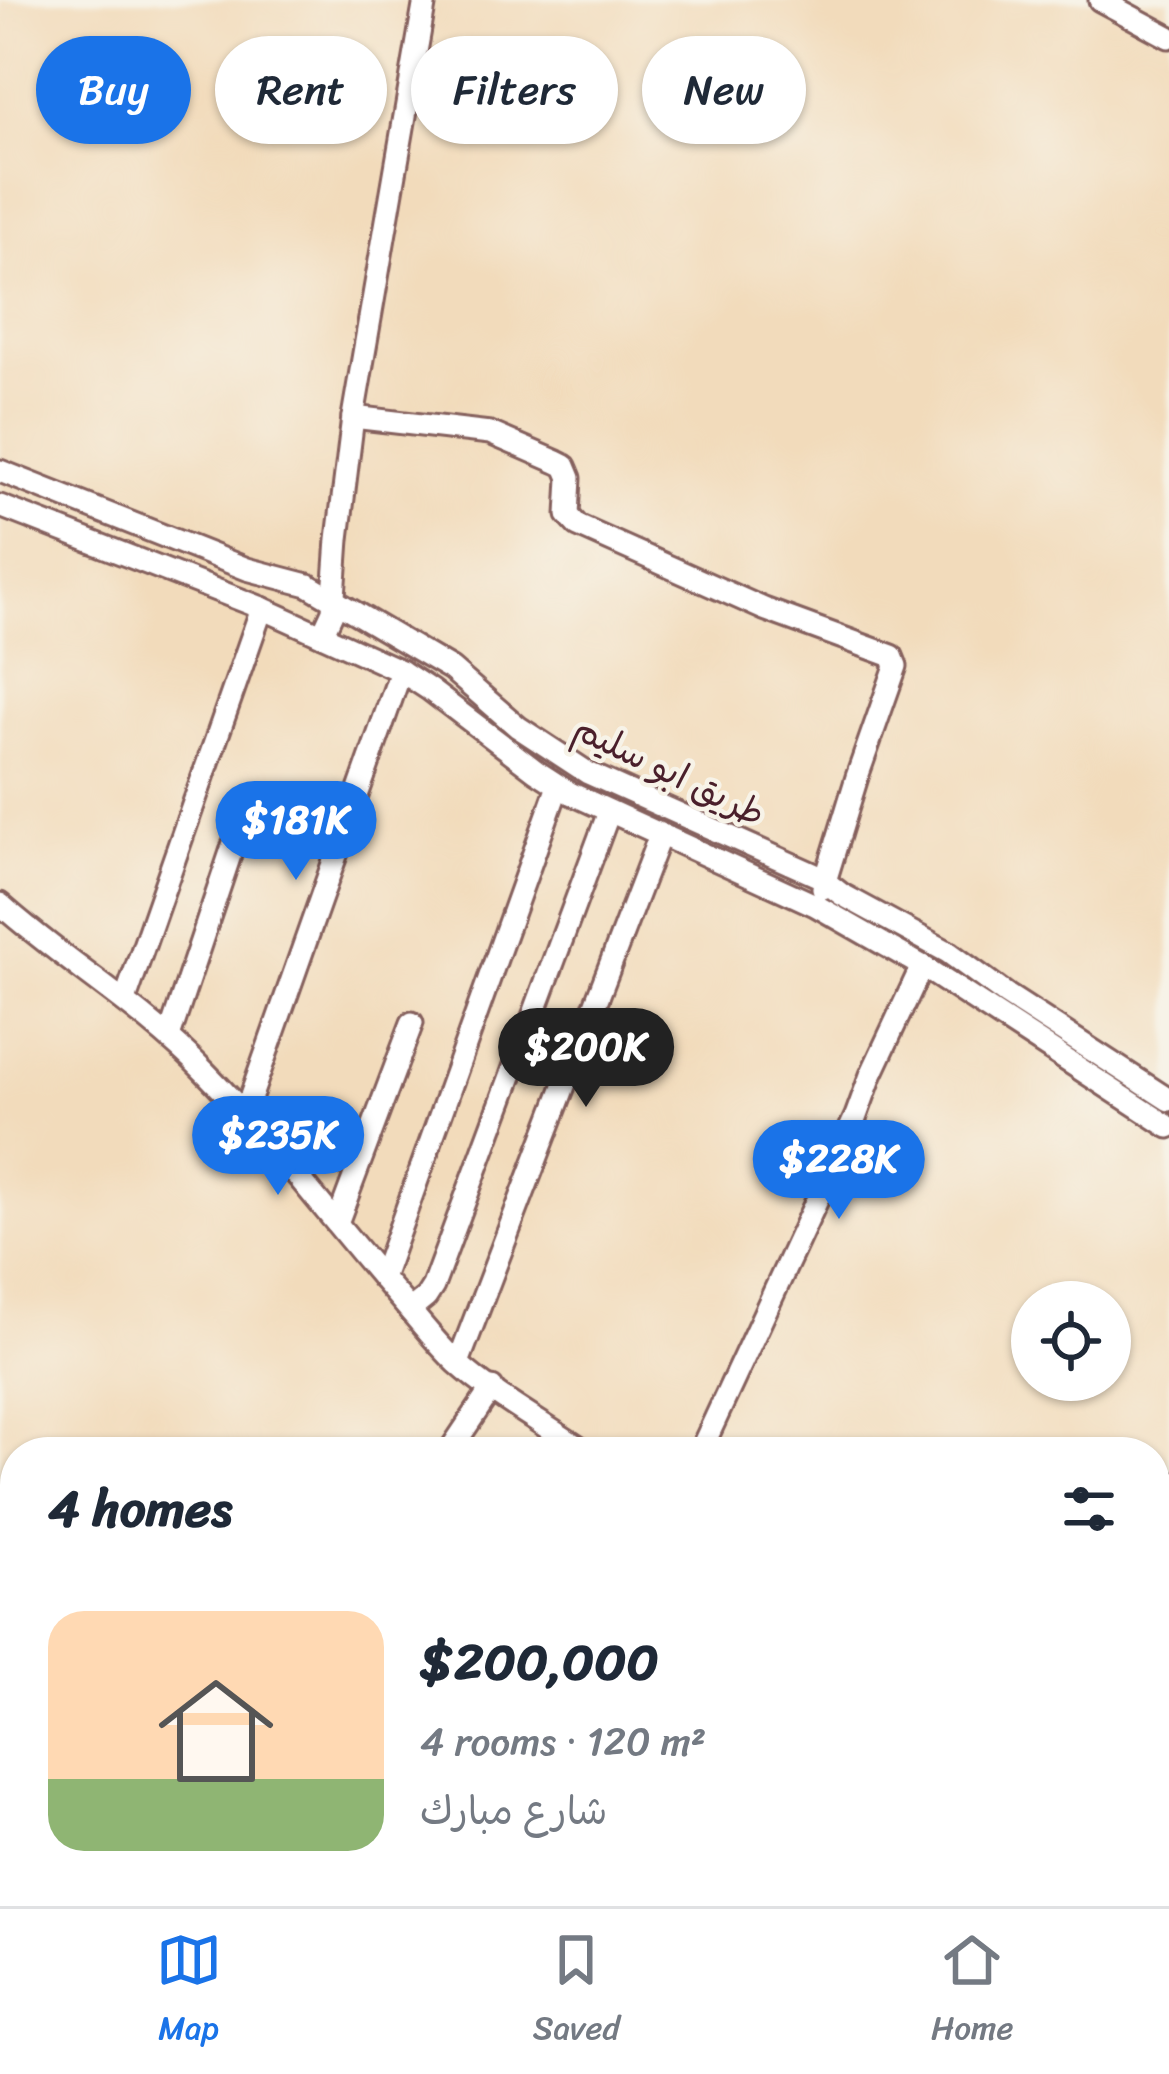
<!DOCTYPE html>
<html lang="en">
<head>
<meta charset="utf-8">
<style>
  :root { --surface:#fff; --page:#f2f2f3; --text:#1f2937; --muted:#747a83; --line:#e0e1e3; --accent:#1a73e8 }
  body { margin:0; font-family:Sriracha,"Playpen Sans Arabic",sans-serif; background:var(--page); color:var(--text); height:100vh; display:flex; flex-direction:column; font-size:45px; white-space:nowrap }
  * { box-sizing:border-box; margin:0 }
  p { font-size:39px; color:var(--muted) }
  .icon { flex:none; width:66px; height:66px; fill:none; stroke:currentColor; stroke-width:2; stroke-linecap:round; stroke-linejoin:round }
  .map { position:relative; flex:1; overflow:hidden }
  .side { position:absolute; left:0px; top:1437px; width:1170px; height:471px; display:flex; flex-direction:column; background:var(--surface); border-radius:48px 48px 0 0; box-shadow:0 3px 9px #0004 }
  .side>* { flex:none }
  .hud { position:absolute; left:36px; top:36px; width:1098px; height:108px; display:flex; gap:24px }
  .fabs { position:absolute; left:1011px; top:1281px; display:grid; gap:24px }
  .fabs a { display:grid; place-items:center; width:120px; height:120px; border-radius:50%; background:var(--surface); box-shadow:0 3px 9px #0004; font-size:60px }
  .price { position:absolute; translate:-50% -102px; padding:0 27px; border-radius:42px; background:var(--accent); color:#fff; font-size:39px; line-height:78px; filter:drop-shadow(0 3px 6px #0008) }
  .price::after { content:''; position:absolute; left:50%; top:72px; width:36px; height:27px; margin-left:-18px; background:inherit; clip-path:polygon(0 0,100% 0,50% 100%) }
  .price.current { background:#222; color:#fff }
  ul { padding:0; list-style:none }
  li { display:flex; align-items:center; gap:36px; height:300px; padding:0 48px }
  li+li { border-top:3px solid var(--line) }
  li span { display:grid; place-items:center; flex:none; width:336px; height:240px; border-radius:36px; color:#555 }
  li>.icon { margin-inline-start:auto }
  span .icon { width:144px; height:144px; fill:#fffc; stroke-width:1 }
  li b { font-size:51px }
  h2 { display:flex; justify-content:space-between; align-items:center; height:144px; padding:0 48px; font-size:51px }
  .tag { padding:0 42px; border-radius:54px; background:var(--surface); box-shadow:0 3px 9px #0004; font-size:42px; line-height:108px }
  .tag.current { background:var(--accent); color:#fff }
  .dock { display:flex; justify-content:space-around; align-items:center; height:168px; border-top:3px solid var(--line); background:var(--surface); font-size:33px; color:var(--muted) }
  .dock a { display:grid; justify-items:center; gap:6px }
  .dock .current { color:var(--accent) }
  .map>svg:first-child { display:block }
</style>
</head>
<body>
<div class="map">
<svg width="1169" height="1906" viewBox="0 0 1169 1906">
  <rect width="100%" height="100%" fill="#f7f3e8"/>
  <filter id="ink" filterUnits="userSpaceOnUse"><feTurbulence type="fractalNoise" baseFrequency=".00833" numOctaves="2"/><feDisplacementMap in="SourceGraphic" scale="24" xChannelSelector="R" yChannelSelector="G"/><feConvolveMatrix kernelMatrix="1 2 1 2 8 2 1 2 1" color-interpolation-filters="sRGB"/></filter>
  <filter id="wash" filterUnits="userSpaceOnUse"><feTurbulence type="fractalNoise" baseFrequency=".004" numOctaves="4" result="noise"/><feDisplacementMap in="SourceGraphic" scale="48" xChannelSelector="R" yChannelSelector="G"/><feGaussianBlur stdDeviation="2.7" result="paint"/><feColorMatrix in="noise" values="0 0 0 0 0 0 0 0 0 0 0 0 0 0 0 0 0 1.4 0 .05"/><feComposite in="paint" operator="in"/></filter>
  <g filter="url(#wash)">
    <rect width="100%" height="100%" fill="#f2dbbb"/>
  </g>
  <g filter="url(#ink)">
    <g fill="none" stroke-linecap="round" stroke-linejoin="round">
      <defs>
        <g id="minor">
          <path d="M1100 0 1169 37"/>
          <path d="M353 417 490 433 557 462 565 466 570 478 568 515 578 526 764 609 892 656 896 666 857 777 823 888"/>
          <path d="M0 471 247 569 308 585 451 669 518 727 588 773 818 876 841 894 948 952 1007 995 1169 1100"/>
          <path d="M0 506 262 608 401 671 430 690 536 771 570 793 815 905 922 966 1169 1127"/>
          <path d="M322 635 333 611 338 539 353 417 425 0"/>
          <path d="M0 904C66 963 143 1008 205 1072 276 1144 336 1226 402 1301 420 1322 437 1344 457 1363 495 1397 543 1423 585 1452"/>
          <path d="M125 1000 262 608"/>
          <path d="M169 1037 243 816"/>
          <path d="M245 1113 401 671"/>
          <path d="M337 1223 412 1023"/>
          <path d="M382 1278 558 786"/>
          <path d="M410 1310 426 1297 433 1286 609 812"/>
          <path d="M458 1363 660 835"/>
          <path d="M449 1452 492 1388"/>
          <path d="M700 1452 856 1116 871 1075 922 966"/>
          <path d="M1155 1490 1169 1482"/>
          <path d="M1155 1567 1169 1580"/>
          <path d="M1155 1618 1169 1599"/>
          <path d="M1155 1694 1169 1700"/>
          <path d="M1155 1791 1169 1797"/>
          <path d="M1155 1876 1169 1843"/>
          <path d="M822 1893 826 1906"/>
          <path d="M141 1906 149 1893"/>
          <path d="M757 1906 763 1893"/>
          <path d="M880 1906 885 1893"/>
          <path d="M1085 1906 1090 1893"/>
          <path d="M1143 1906 1148 1893"/>
        </g>
      </defs>
      <!-- minor casing -->
      <use href="#minor" stroke="#85615d" stroke-width="27"/>
      <!-- minor -->
      <use href="#minor" stroke="#fff" stroke-width="21"/>
    </g>
  </g>
  <g text-anchor="middle" stroke-width="9" stroke-linejoin="round" paint-order="stroke">
    <!-- street labels -->
    <g font-size="36" fill="#4a1f2b" stroke="#f7f3e8">
      <text transform="translate(670 770) rotate(26)" y="13">طريق ابو سليم</text>
    </g>
  </g>
</svg>
<div class="fabs">
<a><svg class="icon" aria-label="locate" viewBox="0 0 24 24"><circle cx="12" cy="12" r="6"/><path d="M12 2v4M12 18v4M2 12h4M18 12h4"/></svg></a>
</div>
<b class="price" style="left:296px;top:883px">$181K</b>
<b class="price current" style="left:586px;top:1110px">$200K</b>
<b class="price" style="left:278px;top:1198px">$235K</b>
<b class="price" style="left:839px;top:1222px">$228K</b>
<div class="hud">
<a class="tag current">Buy</a>
<a class="tag">Rent</a>
<a class="tag">Filters</a>
<a class="tag">New</a>
</div>
<section class="side">
<h2>4 homes<svg class="icon" aria-label="filters" viewBox="0 0 24 24"><path d="M4 7h16M4 17h16"/><circle cx="9" cy="7" r="2"/><circle cx="15" cy="17" r="2"/></svg></h2>
<ul>
<li><span style="background:linear-gradient(#ffd9b3 70%,#8fb573 0)"><svg class="icon" aria-label="home" viewBox="0 0 24 24"><path d="M3 11l9-7 9 7M6 9v11h12V9"/></svg></span><div><b>$200,000</b><p>4 rooms · 120 m²</p><p>شارع مبارك</p></div></li>
</ul>
</section>
</div>
<nav class="dock">
<a class="current"><svg class="icon" aria-label="map" viewBox="0 0 24 24"><path d="M3 6l6-2 6 2 6-2v14l-6 2-6-2-6 2zM9 4v14M15 6v14"/></svg>Map</a>
<a><svg class="icon" aria-label="saved" viewBox="0 0 24 24"><path d="M7 4h10v16l-5-4-5 4z"/></svg>Saved</a>
<a><svg class="icon" aria-label="home" viewBox="0 0 24 24"><path d="M3 11l9-7 9 7M6 9v11h12V9"/></svg>Home</a>
</nav>
</body>
</html>
